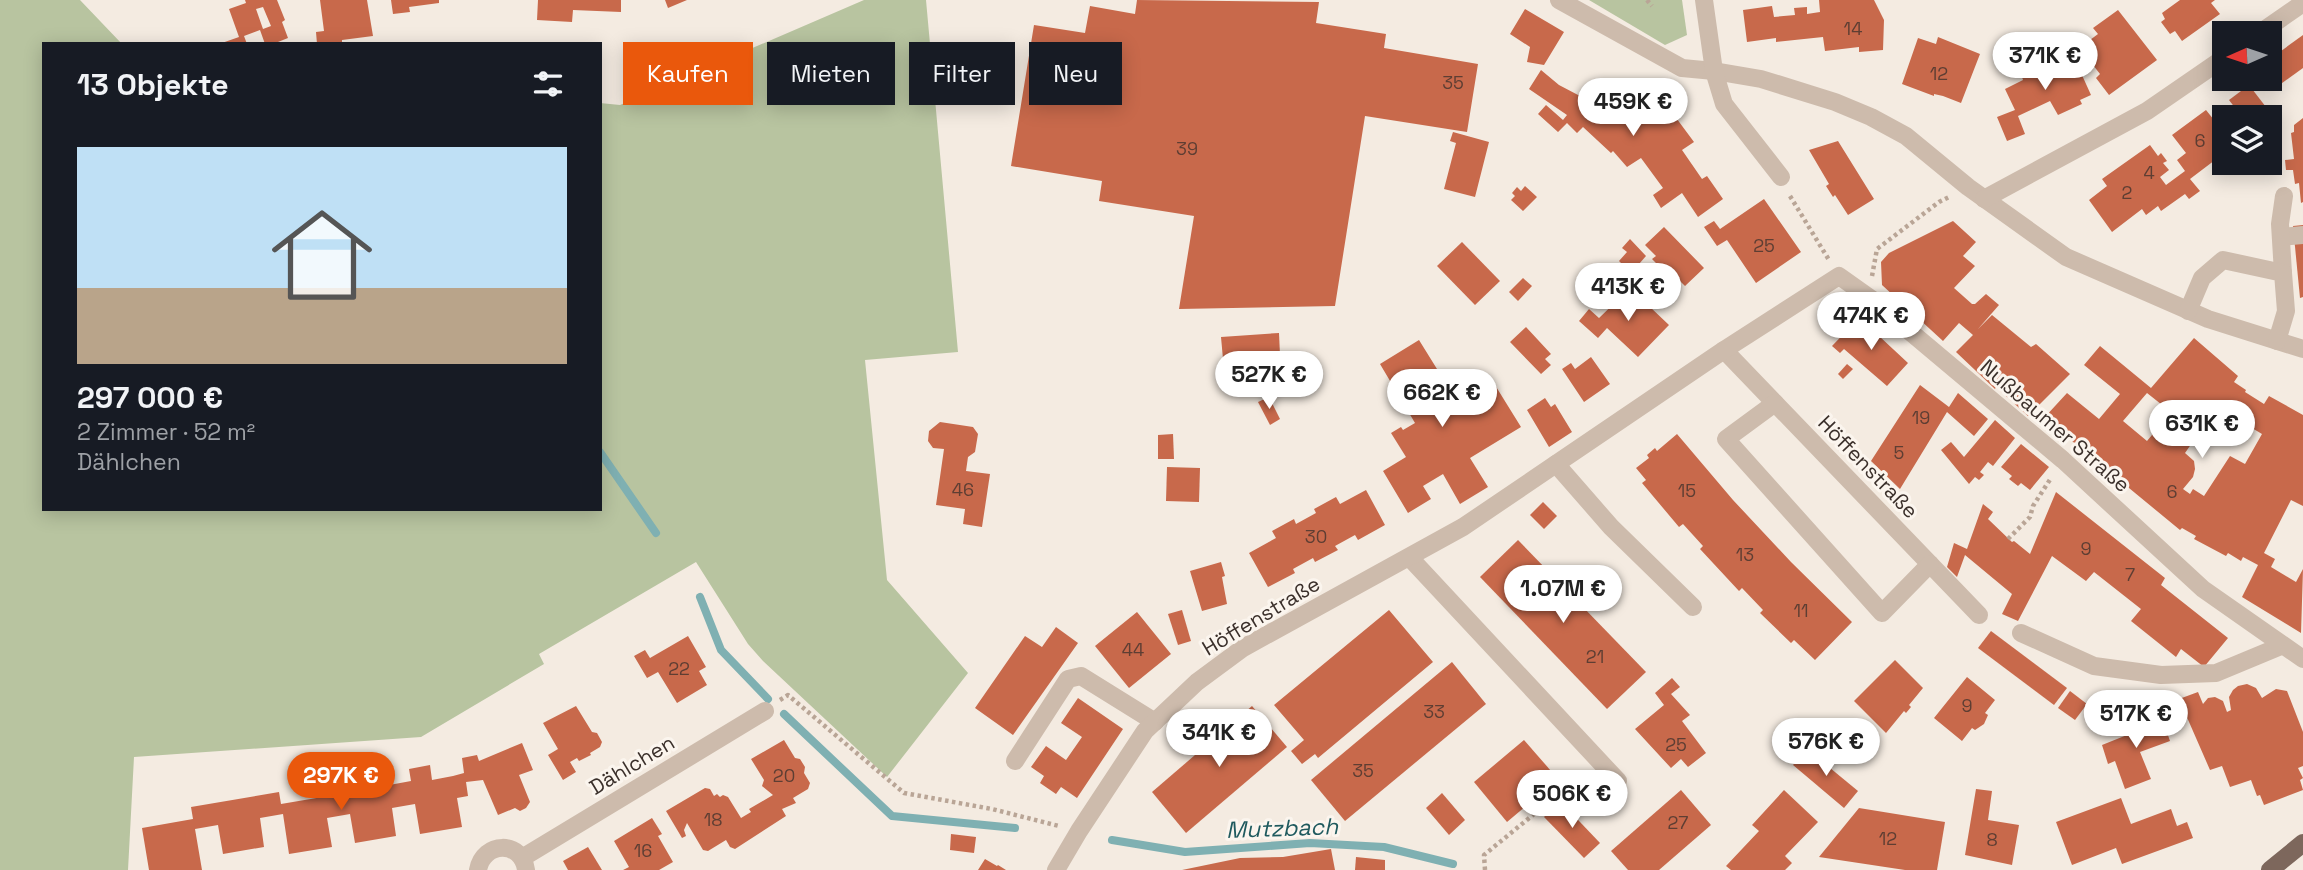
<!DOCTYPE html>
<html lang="de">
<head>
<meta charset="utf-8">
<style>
  :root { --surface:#171b24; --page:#20242c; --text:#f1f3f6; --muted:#9ea1a6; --accent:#ea580c }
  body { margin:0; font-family:"Space Grotesk",sans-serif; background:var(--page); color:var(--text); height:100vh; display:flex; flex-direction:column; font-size:26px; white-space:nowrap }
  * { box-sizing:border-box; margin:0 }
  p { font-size:23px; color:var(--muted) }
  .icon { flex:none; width:38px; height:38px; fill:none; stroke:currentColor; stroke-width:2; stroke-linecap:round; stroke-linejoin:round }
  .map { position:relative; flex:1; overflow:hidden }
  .details { position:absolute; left:42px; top:42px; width:560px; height:469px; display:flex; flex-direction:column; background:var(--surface); border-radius:0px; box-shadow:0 4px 18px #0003 }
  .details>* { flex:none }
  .hud { position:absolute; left:623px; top:42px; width:665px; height:63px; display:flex; gap:14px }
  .needle { width:46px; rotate:267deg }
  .controls { position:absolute; left:2212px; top:21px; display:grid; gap:14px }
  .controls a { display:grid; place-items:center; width:70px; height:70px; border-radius:0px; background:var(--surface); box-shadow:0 4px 18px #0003; font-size:35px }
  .price { position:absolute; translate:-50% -60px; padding:0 16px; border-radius:24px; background:#fff; color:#222; font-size:23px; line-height:46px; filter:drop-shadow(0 2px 4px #0008) }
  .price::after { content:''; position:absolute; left:50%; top:42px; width:21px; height:16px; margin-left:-10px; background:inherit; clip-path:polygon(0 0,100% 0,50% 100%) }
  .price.current { background:var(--accent); color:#fff }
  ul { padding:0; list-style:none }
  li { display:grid; align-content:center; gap:14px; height:371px; padding:0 35px }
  li span { display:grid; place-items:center; height:217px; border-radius:0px; color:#555 }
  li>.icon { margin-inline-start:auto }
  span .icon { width:126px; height:126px; fill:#fffc; stroke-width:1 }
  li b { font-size:30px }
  h2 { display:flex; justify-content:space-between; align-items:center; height:84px; padding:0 35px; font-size:30px }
  .chip { padding:0 24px; border-radius:0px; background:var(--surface); box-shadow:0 4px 18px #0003; font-size:24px; line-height:63px }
  .chip.current { background:var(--accent); color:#fff }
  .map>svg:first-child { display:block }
</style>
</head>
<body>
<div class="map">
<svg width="2303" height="870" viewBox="0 0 2303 870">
  <rect width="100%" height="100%" fill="#f4ebe1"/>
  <!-- green -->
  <g fill="#b8c4a0">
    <path d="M0 0H80L122 44H44V509H600V103L620 105 864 0H926L958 352 865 360 887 580 968 673 887 777 763 661 748 644 696 562 539 654 544 664 421 737 134 757 128 870H0Z"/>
    <path d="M1589 0H1682L1687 35 1665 45Z"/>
  </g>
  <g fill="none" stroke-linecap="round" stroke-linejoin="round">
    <!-- stream -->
    <g stroke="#7fb0b2" stroke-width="8">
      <path d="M600 452 656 533"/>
      <path d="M700 597 721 650 768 699"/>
      <path d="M784 714 892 816 1015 828"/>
      <path d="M1112 840 1185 852 1310 843 1384 847 1453 864"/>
    </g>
  </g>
  <!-- building -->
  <g fill="#c8694b" fill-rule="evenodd">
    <path d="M245 0H277L285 20 282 22 288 38 273 44H265L260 30 244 36 247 44H219L239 37 229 9 246 3ZM263 7 271 26 263 29 256 9Z"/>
    <path d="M320 0H367L373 36 342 40V44H317L316 32 324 31Z"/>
    <path d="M391 0H439V3L409 7 410 12 393 14Z"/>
    <path d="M538 0H621V12L573 10 572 22 537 20Z"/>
    <path d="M665 0H687L668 8Z"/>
    <path d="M1137 0 1319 2 1316 23 1386 34 1384 48 1478 64 1467 132 1365 116 1335 306 1179 309 1194 216 1099 201 1102 181 1011 166 1034 25 1085 33 1090 6 1135 14Z"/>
    <path d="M1819 0H1874L1884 20 1883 50 1859 52V47L1825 51 1823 37 1776 42V38L1747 42 1743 10 1772 6 1774 17 1795 15 1794 8 1807 7V14L1820 12Z"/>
    <path d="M2180 0H2215L2211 3 2220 14 2182 41 2175 31 2170 34 2161 22 2165 19 2162 13Z"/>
    <path d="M1525 9 1564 32 1544 65 1527 62 1530 47 1510 34Z"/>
    <path d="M2118 10 2157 60 2109 95 2096 78 2100 74 2086 56 2082 46 2098 34 2093 28Z"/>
    <path d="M2303 35V68L2278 86 2270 74V59Z"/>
    <path d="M1938 37 1980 54 1961 103 1943 96 1934 94V96L1902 84 1918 38 1936 44Z"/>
    <path d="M2072 53 2091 95 2080 100 2082 104 2058 115 2050 101 2018 116 2025 134 2007 141 1997 117 2015 110 2005 89 2023 80 2021 74Z"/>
    <path d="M1541 70 1559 85 1599 106 1629 81 1657 121 1671 111 1694 142 1682 150 1702 179 1707 176 1723 199 1698 217 1682 193 1661 208 1653 195 1663 188 1641 158 1627 167 1613 151 1611 153 1583 127 1577 133 1567 123 1558 132 1538 114 1546 105 1563 120 1567 115 1529 89Z"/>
    <path d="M2249 85 2269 111 2260 117H2242L2229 100Z"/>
    <path d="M2206 110 2218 125 2224 120V146L2216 152 2219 157 2190 179 2200 191 2189 199 2185 194 2161 211 2158 206 2146 215 2142 209 2112 232 2089 200 2107 186 2102 179 2150 145 2158 156 2161 153 2167 161 2163 163 2169 170 2160 177 2166 185 2185 171 2177 160 2186 153 2172 135Z"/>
    <path d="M2303 118V202L2301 203 2299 183 2295 184 2293 170H2286L2285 160 2294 159 2291 133 2294 132V125Z"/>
    <path d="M1453 132 1489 142 1475 197 1444 189 1456 143 1450 141Z"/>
    <path d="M1838 141 1874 199 1848 215 1835 195 1833 197 1826 186 1829 184 1809 150Z"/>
    <path d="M1525 186 1537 197 1523 211 1511 200 1515 196 1512 193 1517 187 1521 191Z"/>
    <path d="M1764 199 1801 252 1756 283 1727 240 1717 246 1704 227 1714 221 1720 229Z"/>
    <path d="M1953 221 1976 242 1963 256 1975 266 1954 288 1972 304H1975L1986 294 1999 305 1978 329 1992 315 2031 347 2036 344 2070 374 2028 416 1996 387 1995 389 1956 352 1973 335 1959 323 1943 341 1882 285 1881 262 1889 253Z"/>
    <path d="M2303 225V297L2300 298 2293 226Z"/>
    <path d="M1664 227 1704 268 1685 286 1668 269 1665 272 1652 259 1656 256 1645 245Z"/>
    <path d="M1630 239 1646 256 1639 264 1643 269 1635 277 1619 261 1627 252 1622 248Z"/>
    <path d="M1462 242 1500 281 1475 305 1437 266Z"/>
    <path d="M1523 278 1532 286 1518 301 1509 292Z"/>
    <path d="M1630 288 1669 325 1638 357 1607 328 1598 338 1579 321 1589 309 1599 318Z"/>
    <path d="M1859 318 1870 328H1875L1879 331V336L1908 363 1887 386 1844 349 1840 353 1832 346Z"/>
    <path d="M1526 327 1551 354 1545 359 1551 365 1541 374 1510 342Z"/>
    <path d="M1279 333 1280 355 1223 359 1221 337Z"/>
    <path d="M2194 338 2238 376 2234 382 2246 390 2245 392 2264 404 2269 396 2303 415V506L2291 500 2264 553 2275 559 2271 567 2296 582 2303 569 2301 633 2242 597 2258 565 2243 557 2241 561 2228 553 2226 556 2194 539 2196 536 2182 528 2180 530 2044 418 2067 393 2099 419 2120 394 2084 365 2100 346 2151 388ZM2147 393 2171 412 2147 441 2123 421ZM2214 411 2218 414 2216 417 2232 427 2237 419 2262 434 2245 464 2230 456 2204 496 2193 489 2190 494 2183 489 2193 477 2195 469 2194 461 2185 453Z"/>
    <path d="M1419 340 1455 398 1490 377 1521 427 1470 458 1488 487 1460 504 1443 474 1423 486 1431 499 1408 513 1383 471 1406 457 1391 433 1401 427 1403 430 1415 423 1380 364Z"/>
    <path d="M1591 357 1610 384 1584 402 1562 369 1571 363 1575 369Z"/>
    <path d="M1847 364 1853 369 1843 379 1838 374Z"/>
    <path d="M1920 385 1949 407 1958 393 1988 419 1974 436 1947 412 1900 489 1871 461Z"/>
    <path d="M1269 397 1280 419 1270 425 1258 402Z"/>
    <path d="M1545 398 1551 407 1555 404 1572 432 1549 447 1527 410Z"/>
    <path d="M1995 420 2015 438 1993 466 1988 462 1980 472 1984 475 1979 480 1975 477 1969 484 1941 450 1951 442 1964 457Z"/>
    <path d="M940 422 973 427 978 434 975 452 968 457 966 471 990 474 982 527 963 524 965 509 936 505 944 449 933 448 928 441 929 431Z"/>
    <path d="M1173 434 1174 459H1158V435Z"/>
    <path d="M1677 434 1733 500 1791 562 1852 622 1815 660 1794 640 1791 643 1760 613 1763 610 1742 588 1739 591 1700 549 1703 546 1683 524 1679 527 1642 483 1646 480 1636 468 1649 458 1647 455 1655 448 1657 451Z"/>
    <path d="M2021 444 2049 467 2030 490 2021 483 2018 486 2009 479 2012 476 2001 467Z"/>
    <path d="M1167 467 1200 468 1199 502 1166 501Z"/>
    <path d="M1366 490 1385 525 1358 540 1355 535 1335 546 1338 550 1315 562 1313 558 1293 569 1295 573 1268 587 1249 553 1276 538 1272 531 1294 519 1296 524 1316 513 1314 509 1336 497 1340 504Z"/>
    <path d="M2056 492 2165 578 2161 585 2228 638 2204 667 2181 649 2176 657 2131 621 2141 609 2094 572 2086 581 2052 556 2018 621 2002 614 2012 594 1965 555 1957 577 1947 567 1954 543 1967 549 1983 504 1993 512 1988 519 2012 542 2014 541 2030 554Z"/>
    <path d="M1543 502 1557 516 1544 529 1530 515Z"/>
    <path d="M1518 540 1646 672 1607 709 1480 577Z"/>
    <path d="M1221 562 1225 576 1222 577 1227 604 1202 611 1190 571Z"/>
    <path d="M1182 610 1191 641 1178 645 1168 614Z"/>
    <path d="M1389 610 1433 662 1318 758 1315 754 1302 764 1291 751 1304 740 1274 705Z"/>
    <path d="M1137 612 1171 654 1129 688 1095 646Z"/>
    <path d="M1056 627 1078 643 1013 735 975 708 1025 636 1042 647Z"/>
    <path d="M1991 631 2067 688 2054 705 1978 648Z"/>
    <path d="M688 636 706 667 699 671 707 685 677 703 658 672 647 678 634 656 645 650 650 658Z"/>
    <path d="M1895 660 1923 688 1909 705 1911 707 1906 713 1904 711 1886 733 1854 701Z"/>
    <path d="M1452 662 1486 704 1345 821 1311 780Z"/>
    <path d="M1967 677 1995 700 1985 713 1988 715 1984 724 1975 730 1972 728 1962 741 1934 718Z"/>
    <path d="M1672 678 1680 687 1671 694 1690 715 1682 721 1706 753 1688 767 1681 759 1671 768 1635 729 1664 705 1655 693Z"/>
    <path d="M2247 684 2256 688 2262 698 2276 689 2287 691 2303 732V766L2298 768 2303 778 2300 780 2303 790 2264 805 2260 795 2257 796 2251 780 2230 787 2222 766 2210 770 2179 699 2198 692 2203 704 2208 698 2215 697 2223 701 2227 712 2231 710 2229 697 2233 690 2238 686Z"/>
    <path d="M2070 691 2087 704 2075 720 2058 708Z"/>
    <path d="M1078 698 1123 729 1077 798 1061 787 1056 794 1040 783 1044 776 1031 767 1046 746 1066 760 1082 737 1061 723Z"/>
    <path d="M576 706 592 732 597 733 602 742 600 747 590 753 591 755 579 761 577 758 570 762 576 772 563 780 548 755 558 749 543 723Z"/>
    <path d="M1252 706 1287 747 1186 833 1152 792Z"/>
    <path d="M2161 715 2170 741 2140 752 2151 779 2125 789 2115 761 2108 764 2102 745 2127 735 2125 729Z"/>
    <path d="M784 740 795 758 800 759 805 767 804 773 810 783 808 789 793 798 796 803 782 809 786 816 735 849 730 847 726 840 708 851 703 850 687 823 684 830 686 836 682 838 666 811 705 788 710 789 714 796 717 794 720 797 723 795 728 797 741 818 751 812 749 809 773 795 762 786 764 780 751 759Z"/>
    <path d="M1524 740 1558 779 1507 822 1474 782Z"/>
    <path d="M522 743 533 770 519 775 530 802 526 808 520 811 515 808 498 815 483 780 466 782 468 796 457 798 462 827 420 834 415 804 392 808 396 836 355 843 350 814 327 818 332 847 289 854 283 814 260 818 264 847 223 854 218 825 195 829 202 870H149L142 828 193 819 191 807 279 792 281 804 346 793 411 781 409 769 430 765 432 780 453 776 464 773 462 758 477 755 479 761Z"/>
    <path d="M1807 749 1858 791 1844 808 1793 765Z"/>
    <path d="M1976 789 1992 791 1988 820 2019 825 2012 865 1965 855Z"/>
    <path d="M1681 790 1711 825 1659 870H1628L1611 851Z"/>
    <path d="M1784 790 1818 822 1785 856 1792 863 1785 870H1731L1726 866 1759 831 1752 825Z"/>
    <path d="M1442 793 1465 820 1449 835 1426 808Z"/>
    <path d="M2121 798 2131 824 2171 809 2177 826 2187 822 2193 838 2122 864 2116 848 2072 865 2056 822Z"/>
    <path d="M1560 801 1600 843 1584 858 1544 817Z"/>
    <path d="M1859 808 1945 822 1937 870H1905L1819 857Z"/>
    <path d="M652 818 662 834 658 836 673 862 659 870H623L629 867 614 841Z"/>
    <path d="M951 834 976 837 974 853 950 850Z"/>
    <path d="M588 847 602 870H568L563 861Z"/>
    <path d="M1331 849 1335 870H1182L1240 858 1283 857Z"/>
    <path d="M1356 857 1385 860V870H1355Z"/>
    <path d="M985 859 997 866 998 865 1006 870H978Z"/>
  </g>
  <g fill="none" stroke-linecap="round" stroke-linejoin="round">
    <!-- path -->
    <g stroke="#b9a596" stroke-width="4.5" stroke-dasharray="3.5 3.5" stroke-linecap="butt">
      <path d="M1647 0 1652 6"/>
      <path d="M1790 196 1829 260"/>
      <path d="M1872 276 1877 249 1939 202 1949 197"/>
      <path d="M2008 539 2030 517 2033 506 2051 478"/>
      <path d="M780 700 788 695 904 793 992 809 1059 826"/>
      <path d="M1485 870 1484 855 1583 774"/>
    </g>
    <!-- minor -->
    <g stroke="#cdbbac" stroke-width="18">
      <path d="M1559 0 1682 68 1714 71 1761 79 1835 102 1871 117 1906 136 1968 187 2066 257 2208 319 2303 349"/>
      <path d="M1704 0 1714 71 1724 104 1781 177"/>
      <path d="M2260 33 2303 3"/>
      <path d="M1984 199 2147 111 2224 58"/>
      <path d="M2281 237 2303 235"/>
      <path d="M2283 273 2280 224 2284 196"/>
      <path d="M2188 311 2202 278 2223 260 2283 273 2286 311 2277 341"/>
      <path d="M1724 350 1979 615"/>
      <path d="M1775 403 1726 439 1882 613 1930 564"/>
      <path d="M1556 464 1611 527 1693 607"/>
      <path d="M1410 558 1618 781"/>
      <path d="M2021 633 2094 666 2161 675 2216 673 2281 646"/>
      <path d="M1015 761 1068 679 1081 676 1155 722"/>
      <path d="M522 858 765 711"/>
      <path d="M478 870C483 841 522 840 526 870"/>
      <path d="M1056 870 1079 831 1145 731 1197 682 1243 648 1463 527 1724 350 1839 276 1870 298 2063 460 2203 589 2303 659"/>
    </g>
    <!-- major -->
    <path stroke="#7d675c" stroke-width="18" d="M2270 870 2303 843"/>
  </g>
  <g text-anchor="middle" stroke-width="6" stroke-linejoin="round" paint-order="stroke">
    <!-- number labels -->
    <g font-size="18" fill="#5e3e33">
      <text x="1853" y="35">14</text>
      <text x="1939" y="80">12</text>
      <text x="1453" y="89">35</text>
      <text x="2200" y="147">6</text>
      <text x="1187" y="155">39</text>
      <text x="2149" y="179">4</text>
      <text x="2127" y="199">2</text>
      <text x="1764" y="252">25</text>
      <text x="1921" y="424">19</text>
      <text x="1899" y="459">5</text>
      <text x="963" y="496">46</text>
      <text x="1687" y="497">15</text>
      <text x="2172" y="498">6</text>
      <text x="1316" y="543">30</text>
      <text x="2086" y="555">9</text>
      <text x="1745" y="561">13</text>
      <text x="2130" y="581">7</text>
      <text x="1801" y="617">11</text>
      <text x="1133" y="656">44</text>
      <text x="1595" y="663">21</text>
      <text x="679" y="675">22</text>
      <text x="1967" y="712">9</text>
      <text x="1434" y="718">33</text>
      <text x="1676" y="751">25</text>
      <text x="1363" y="777">35</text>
      <text x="784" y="782">20</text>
      <text x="713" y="826">18</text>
      <text x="1678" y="829">27</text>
      <text x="1888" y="845">12</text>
      <text x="1992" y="846">8</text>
      <text x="643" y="857">16</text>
    </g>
    <!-- street labels -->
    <g font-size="21" fill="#3b302b" stroke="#fbf5ee">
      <text transform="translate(2055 426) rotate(41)" y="7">Nußbaumer Straße</text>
      <text transform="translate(1868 467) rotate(46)" y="7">Höffenstraße</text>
      <text transform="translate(1261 616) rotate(-31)" y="7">Höffenstraße</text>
      <text transform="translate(632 765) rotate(-31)" y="7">Dählchen</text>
    </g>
    <!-- water labels -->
    <g font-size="23" font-style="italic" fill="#1f5a5e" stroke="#fbf5ee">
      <text transform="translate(1282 828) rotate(-2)" y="8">Mutzbach</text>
    </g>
  </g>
</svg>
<div class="controls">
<a><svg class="needle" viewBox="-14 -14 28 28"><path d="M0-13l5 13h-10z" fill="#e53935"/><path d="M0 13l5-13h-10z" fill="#9ea1a6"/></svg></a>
<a><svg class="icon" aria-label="layers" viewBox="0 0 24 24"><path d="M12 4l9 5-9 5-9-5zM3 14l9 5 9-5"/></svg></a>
</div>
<b class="price" style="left:2045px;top:92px">371K €</b>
<b class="price" style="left:1633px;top:138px">459K €</b>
<b class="price" style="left:1628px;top:323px">413K €</b>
<b class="price" style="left:1871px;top:352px">474K €</b>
<b class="price" style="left:1269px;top:411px">527K €</b>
<b class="price" style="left:1442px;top:429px">662K €</b>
<b class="price" style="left:2202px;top:460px">631K €</b>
<b class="price" style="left:1563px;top:625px">1.07M €</b>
<b class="price" style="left:2136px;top:750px">517K €</b>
<b class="price" style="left:1219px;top:769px">341K €</b>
<b class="price" style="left:1826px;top:778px">576K €</b>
<b class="price current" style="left:341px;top:812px">297K €</b>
<b class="price" style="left:1572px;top:830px">506K €</b>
<div class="hud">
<a class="chip current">Kaufen</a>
<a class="chip">Mieten</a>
<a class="chip">Filter</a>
<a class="chip">Neu</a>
</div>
<section class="details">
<h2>13 Objekte<svg class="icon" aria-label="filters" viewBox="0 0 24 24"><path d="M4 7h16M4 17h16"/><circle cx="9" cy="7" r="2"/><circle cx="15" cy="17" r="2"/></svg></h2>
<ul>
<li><span style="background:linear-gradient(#bfe0f5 65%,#b9a48a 0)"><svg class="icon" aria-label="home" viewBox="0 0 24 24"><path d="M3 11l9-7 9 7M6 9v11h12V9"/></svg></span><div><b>297 000 €</b><p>2 Zimmer · 52 m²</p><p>Dählchen</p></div></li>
</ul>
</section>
</div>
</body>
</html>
